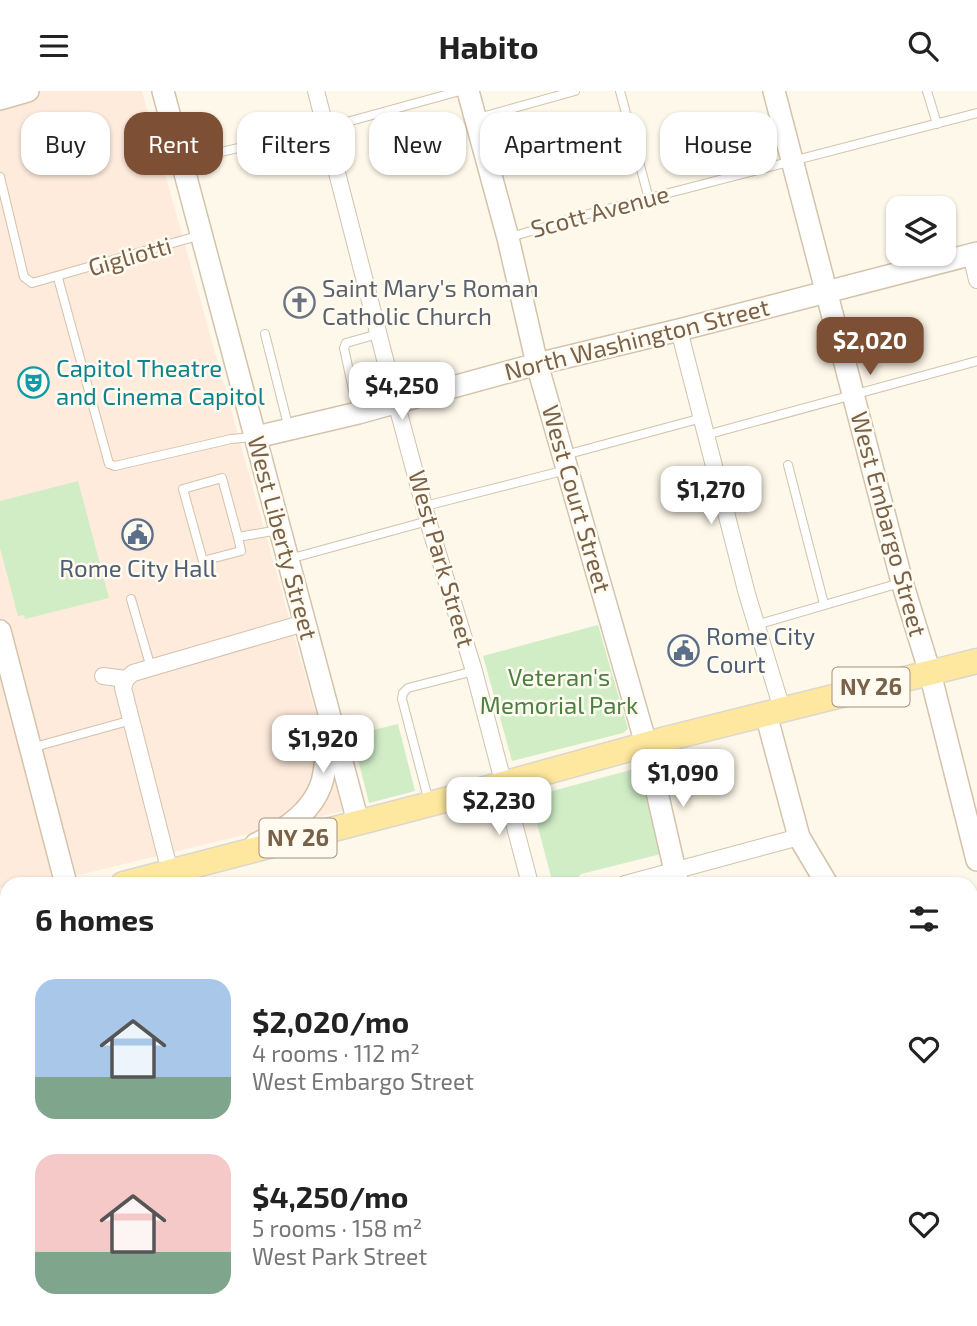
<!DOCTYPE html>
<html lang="en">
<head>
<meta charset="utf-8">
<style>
  :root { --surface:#fff; --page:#f6f6f6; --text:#222; --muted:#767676; --accent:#7d4f34 }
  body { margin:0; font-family:"Exo 2",sans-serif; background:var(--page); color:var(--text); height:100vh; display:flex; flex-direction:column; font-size:26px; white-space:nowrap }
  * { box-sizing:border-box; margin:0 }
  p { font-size:23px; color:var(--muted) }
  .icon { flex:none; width:38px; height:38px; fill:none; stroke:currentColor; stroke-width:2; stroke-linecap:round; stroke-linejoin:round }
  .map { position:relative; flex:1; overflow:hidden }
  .drawer { position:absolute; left:0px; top:786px; width:978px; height:450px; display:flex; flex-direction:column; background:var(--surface); border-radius:21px 21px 0 0; box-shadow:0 2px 5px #0004 }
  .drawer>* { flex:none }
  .top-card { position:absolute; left:21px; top:21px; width:936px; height:63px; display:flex; gap:14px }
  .fabs { position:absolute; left:886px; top:105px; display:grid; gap:14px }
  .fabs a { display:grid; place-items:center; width:70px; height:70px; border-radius:14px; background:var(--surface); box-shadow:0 2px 5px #0004; font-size:35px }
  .price { position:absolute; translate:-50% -60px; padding:0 16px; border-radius:14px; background:#fff; color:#222; font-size:23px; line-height:46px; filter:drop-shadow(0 2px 4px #0008) }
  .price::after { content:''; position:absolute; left:50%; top:42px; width:21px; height:16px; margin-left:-10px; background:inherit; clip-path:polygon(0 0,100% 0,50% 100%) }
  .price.active { background:var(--accent); color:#fff }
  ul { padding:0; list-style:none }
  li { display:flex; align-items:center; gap:21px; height:175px; padding:0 35px }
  li span { display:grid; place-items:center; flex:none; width:196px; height:140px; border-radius:21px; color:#555 }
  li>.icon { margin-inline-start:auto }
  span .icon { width:84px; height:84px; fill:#fffc; stroke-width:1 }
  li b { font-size:30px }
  h2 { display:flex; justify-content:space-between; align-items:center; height:84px; padding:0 35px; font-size:30px }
  .tag { padding:0 24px; border-radius:21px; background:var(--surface); box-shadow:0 2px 5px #0004; font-size:24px; line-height:63px }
  .tag.active { background:var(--accent); color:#fff }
  header { display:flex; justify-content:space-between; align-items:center; height:91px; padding:0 35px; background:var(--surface); font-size:32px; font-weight:700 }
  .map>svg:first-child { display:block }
</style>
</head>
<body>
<header><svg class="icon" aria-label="menu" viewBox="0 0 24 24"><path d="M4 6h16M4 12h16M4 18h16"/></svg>Habito<svg class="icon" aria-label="search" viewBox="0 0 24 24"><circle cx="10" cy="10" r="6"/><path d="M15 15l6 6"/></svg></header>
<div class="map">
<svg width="977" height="1235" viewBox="0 0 977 1235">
  <rect width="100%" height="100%" fill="#fdf8e9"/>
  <!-- commercial -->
  <path fill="#feebdc" d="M0 0H142L343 720 42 793H7V796L0 797Z"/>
  <!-- green -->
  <g fill="#d0edc6">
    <path d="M78 390 109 507 25 528 24 524 18 525 0 457V410Z"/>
    <path d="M598 534 628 638 623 642 512 670 483 565Z"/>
    <path d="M398 633 415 700 369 712 352 644Z"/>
    <path d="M638 677 661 763 581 783 571 793H553L530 706Z"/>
  </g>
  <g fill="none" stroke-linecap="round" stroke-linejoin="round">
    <defs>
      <g id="lane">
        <path d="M620 0 649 108"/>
        <path d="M927 0 937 33"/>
        <path d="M478 27 575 0"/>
        <path d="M182 70 325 37 460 0"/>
        <path d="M0 86 24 186 32 192 201 144"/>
        <path d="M511 146 588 123 977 22"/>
        <path d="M58 187 109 373 115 375 231 348 253 346"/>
        <path d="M265 243 289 338"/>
        <path d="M358 322 344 257 346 252 378 243"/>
        <path d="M706 344 977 270"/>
        <path d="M565 364 702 327"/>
        <path d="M788 374 824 513"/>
        <path d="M425 415 566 379"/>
        <path d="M238 446 222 387 183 398 203 470 241 460 238 446 279 439"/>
        <path d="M289 468 428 430"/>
        <path d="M131 508 151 577"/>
        <path d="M756 534 900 492"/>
        <path d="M31 657 132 629"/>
        <path d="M429 711 402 608 403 602 408 597 474 580"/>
      </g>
      <g id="street">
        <path d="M316 0 396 311 428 430 474 580 530 793"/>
        <path d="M971 163 977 189"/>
        <path d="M679 239 747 503 782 618"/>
        <path d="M103 585 126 588"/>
        <path d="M170 781 123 597 126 588 133 582 304 532"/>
        <path d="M625 793 799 746"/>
        <path d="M971 887 977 885"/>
      </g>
      <g id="secondary">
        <path d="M163 0 358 731"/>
        <path d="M468 0 508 147 537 273 646 653 678 793"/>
        <path d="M774 0 902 491 930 582 977 769"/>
        <path d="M0 8 28 0"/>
        <path d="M256 346 358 322 537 273 679 239 977 162"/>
        <path d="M0 540 66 793"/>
        <path d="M766 623 799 746 827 793"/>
        <path d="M256 753C282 741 311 722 321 694 327 677 326 656 328 638"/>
        <path d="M971 986 977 993"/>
        <path d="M731 1228 733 1235"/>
        <path d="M77 1235 81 1228"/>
      </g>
      <g id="primary">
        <path d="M123 793 430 713 662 649 977 570"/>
        <path d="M0 827 7 825"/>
        <path d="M971 1027 977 1025"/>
        <path d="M971 1053 977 1051"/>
        <path d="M0 1127 7 1132"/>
        <path d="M0 1156 7 1161"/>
        <path d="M119 1228 131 1235"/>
        <path d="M165 1228 177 1235"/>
        <path d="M412 1235 432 1228"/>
        <path d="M469 1235 487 1228"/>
      </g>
    </defs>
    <!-- lane casing -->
    <use href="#lane" stroke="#d1c2ad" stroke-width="10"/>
    <!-- street casing -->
    <use href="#street" stroke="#d1c2ad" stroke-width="18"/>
    <!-- secondary casing -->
    <use href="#secondary" stroke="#d4c3ab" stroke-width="24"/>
    <!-- primary casing -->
    <use href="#primary" stroke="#dcd6d0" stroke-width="27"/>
    <!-- lane -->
    <use href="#lane" stroke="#fff" stroke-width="8"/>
    <!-- street -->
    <use href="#street" stroke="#fff" stroke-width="16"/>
    <!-- secondary -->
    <use href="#secondary" stroke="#fff" stroke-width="21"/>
    <!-- primary -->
    <use href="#primary" stroke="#fee89f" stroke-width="24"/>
  </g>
  <!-- icons -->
  <defs>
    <symbol id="church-ring" viewBox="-11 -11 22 22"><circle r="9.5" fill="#fffbf0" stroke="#6b7280" stroke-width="1.5"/><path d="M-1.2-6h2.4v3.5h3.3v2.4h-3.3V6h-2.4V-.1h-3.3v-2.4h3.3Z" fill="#6b7280"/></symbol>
    <symbol id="theatre-ring" viewBox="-11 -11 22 22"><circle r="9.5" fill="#fffbf0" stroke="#0f9aa8" stroke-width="1.5"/><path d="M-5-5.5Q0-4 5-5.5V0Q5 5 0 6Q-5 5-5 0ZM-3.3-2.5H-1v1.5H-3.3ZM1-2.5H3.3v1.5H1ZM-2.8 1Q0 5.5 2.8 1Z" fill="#0f9aa8"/></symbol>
    <symbol id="civic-ring" viewBox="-11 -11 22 22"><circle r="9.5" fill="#fffbf0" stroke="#5c6f8a" stroke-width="1.5"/><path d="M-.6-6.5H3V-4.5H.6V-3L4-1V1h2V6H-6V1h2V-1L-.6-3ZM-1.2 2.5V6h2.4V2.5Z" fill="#5c6f8a"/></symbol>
  </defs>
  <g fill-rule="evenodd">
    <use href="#church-ring" x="282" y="194" width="35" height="35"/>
    <use href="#theatre-ring" x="16" y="274" width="35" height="35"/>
    <use href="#civic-ring" x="120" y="426" width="35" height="35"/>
    <use href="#civic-ring" x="666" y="542" width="35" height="35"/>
  </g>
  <g text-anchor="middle" stroke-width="5" stroke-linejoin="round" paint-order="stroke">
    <!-- shield labels -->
    <g fill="#fffbf0" stroke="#a2907c" stroke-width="2">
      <rect x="832.5" y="576.5" width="77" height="39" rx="5"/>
      <rect x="259.5" y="727.5" width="77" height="39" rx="5"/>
    </g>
    <g font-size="23" font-weight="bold" fill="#7a624a">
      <text x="871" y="604">NY 26</text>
      <text x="298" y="755">NY 26</text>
    </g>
    <!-- street labels -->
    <g font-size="24" fill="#7a624a" stroke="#fffbf0">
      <text transform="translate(600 121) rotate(-15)" y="8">Scott Avenue</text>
      <text transform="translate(130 166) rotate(-16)" y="8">Gigliotti</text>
      <text transform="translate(637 249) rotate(-14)" y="8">North Washington Street</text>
      <text transform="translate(576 408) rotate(74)" y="8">West Court Street</text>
      <text transform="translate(888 433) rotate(75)" y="8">West Embargo Street</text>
      <text transform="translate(282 447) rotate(75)" y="8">West Liberty Street</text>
      <text transform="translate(441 468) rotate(74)" y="8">West Park Street</text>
    </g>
    <!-- worship labels -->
    <g font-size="24" fill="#5b616d" stroke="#fffbf0" text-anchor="start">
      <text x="322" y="206">Saint Mary's Roman<tspan x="322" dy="28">Catholic Church</tspan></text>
    </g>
    <!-- culture labels -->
    <g font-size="24" fill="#0d838f" stroke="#fffbf0" text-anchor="start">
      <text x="56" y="286">Capitol Theatre<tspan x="56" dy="28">and Cinema Capitol</tspan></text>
    </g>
    <!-- service labels -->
    <g font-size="24" fill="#4e5e75" stroke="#fffbf0">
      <text x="138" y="486">Rome City Hall</text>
      <text x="706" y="554" text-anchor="start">Rome City<tspan x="706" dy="28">Court</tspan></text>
    </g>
    <!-- park labels -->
    <g font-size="24" fill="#4b8042" stroke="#fffbf0">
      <text x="559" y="595">Veteran's<tspan x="559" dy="28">Memorial Park</tspan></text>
    </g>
  </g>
</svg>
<div class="fabs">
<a><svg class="icon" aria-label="layers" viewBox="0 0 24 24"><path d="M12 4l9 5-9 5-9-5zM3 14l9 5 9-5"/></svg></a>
</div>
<b class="price active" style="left:870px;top:286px">$2,020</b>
<b class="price" style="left:402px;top:331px">$4,250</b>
<b class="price" style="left:711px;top:435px">$1,270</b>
<b class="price" style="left:323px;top:684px">$1,920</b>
<b class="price" style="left:683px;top:718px">$1,090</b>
<b class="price" style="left:499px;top:746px">$2,230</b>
<div class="top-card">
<a class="tag">Buy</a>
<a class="tag active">Rent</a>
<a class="tag">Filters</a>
<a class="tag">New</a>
<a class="tag">Apartment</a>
<a class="tag">House</a>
</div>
<section class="drawer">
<h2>6 homes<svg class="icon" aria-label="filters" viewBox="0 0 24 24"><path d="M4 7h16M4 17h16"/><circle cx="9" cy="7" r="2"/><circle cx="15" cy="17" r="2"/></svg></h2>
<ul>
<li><span style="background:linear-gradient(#a9c7e8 70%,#7fa58c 0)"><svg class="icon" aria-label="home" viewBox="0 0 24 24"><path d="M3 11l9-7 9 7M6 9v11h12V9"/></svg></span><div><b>$2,020/mo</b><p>4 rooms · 112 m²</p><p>West Embargo Street</p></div><svg class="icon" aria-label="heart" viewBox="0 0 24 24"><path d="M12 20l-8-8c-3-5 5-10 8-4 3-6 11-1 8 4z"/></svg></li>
<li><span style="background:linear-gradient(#f6c9c9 70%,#7fa58c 0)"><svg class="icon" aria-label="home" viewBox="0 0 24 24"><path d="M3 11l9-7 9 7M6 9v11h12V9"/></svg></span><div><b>$4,250/mo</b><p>5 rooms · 158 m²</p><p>West Park Street</p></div><svg class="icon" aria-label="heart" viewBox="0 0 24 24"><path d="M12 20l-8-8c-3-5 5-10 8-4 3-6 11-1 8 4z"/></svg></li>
</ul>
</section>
</div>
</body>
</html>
